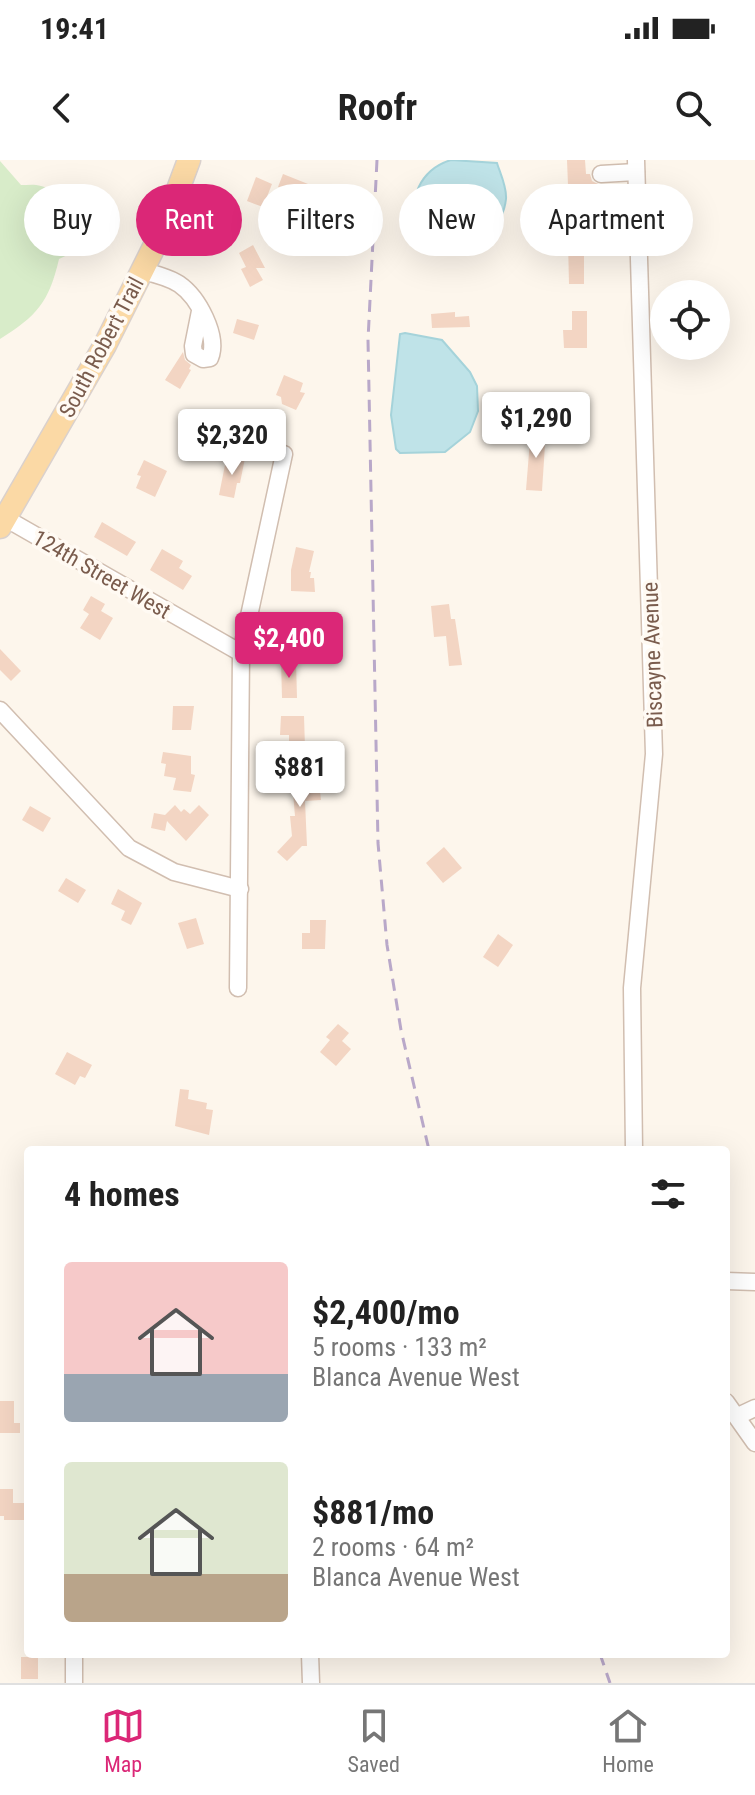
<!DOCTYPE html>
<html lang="en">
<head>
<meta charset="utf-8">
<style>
  :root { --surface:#fff; --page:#f2f2f2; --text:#222; --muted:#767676; --line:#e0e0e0; --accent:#db2777 }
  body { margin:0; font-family:"Roboto Condensed",sans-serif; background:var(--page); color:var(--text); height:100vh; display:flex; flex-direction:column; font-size:30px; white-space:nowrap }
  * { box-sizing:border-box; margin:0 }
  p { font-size:26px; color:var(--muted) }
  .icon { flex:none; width:44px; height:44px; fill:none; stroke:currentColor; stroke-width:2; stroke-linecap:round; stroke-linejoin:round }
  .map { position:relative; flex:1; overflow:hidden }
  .panel { position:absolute; left:24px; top:986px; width:706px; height:512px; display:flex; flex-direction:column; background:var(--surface); border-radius:8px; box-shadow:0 8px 32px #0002 }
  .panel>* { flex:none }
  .guide { position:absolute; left:24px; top:24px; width:708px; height:72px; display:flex; gap:16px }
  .fabs { position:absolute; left:650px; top:120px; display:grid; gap:16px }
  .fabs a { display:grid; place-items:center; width:80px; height:80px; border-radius:50%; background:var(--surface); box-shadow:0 8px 32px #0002; font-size:40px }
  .price { position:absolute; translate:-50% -68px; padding:0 18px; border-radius:8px; background:#fff; color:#222; font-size:26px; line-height:52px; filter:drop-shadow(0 2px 4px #0008) }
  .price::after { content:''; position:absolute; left:50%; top:48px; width:24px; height:18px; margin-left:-12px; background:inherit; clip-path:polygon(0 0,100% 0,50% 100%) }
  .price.selected { background:var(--accent); color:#fff }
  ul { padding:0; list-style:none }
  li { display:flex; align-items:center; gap:24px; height:200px; padding:0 40px }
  li span { display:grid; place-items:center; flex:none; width:224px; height:160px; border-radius:8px; color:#555 }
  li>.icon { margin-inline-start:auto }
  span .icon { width:96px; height:96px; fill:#fffc; stroke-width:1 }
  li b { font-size:34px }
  h2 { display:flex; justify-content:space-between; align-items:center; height:96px; padding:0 40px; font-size:34px }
  .chip { padding:0 28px; border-radius:36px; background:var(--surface); box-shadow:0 8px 32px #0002; font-size:28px; line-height:72px }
  .chip.selected { background:var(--accent); color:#fff }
  .status { display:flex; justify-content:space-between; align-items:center; height:56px; padding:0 40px; background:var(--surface); direction:ltr }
  .status svg { height:22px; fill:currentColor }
  header { display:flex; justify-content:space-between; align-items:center; height:104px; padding:0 40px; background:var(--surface); font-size:36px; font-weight:700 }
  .menu { display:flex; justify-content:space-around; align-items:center; height:112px; border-top:2px solid var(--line); background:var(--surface); font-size:22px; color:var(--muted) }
  .menu a { display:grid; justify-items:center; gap:4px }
  .menu .selected { color:var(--accent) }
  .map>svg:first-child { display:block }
</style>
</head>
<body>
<div class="status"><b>19:41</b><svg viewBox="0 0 49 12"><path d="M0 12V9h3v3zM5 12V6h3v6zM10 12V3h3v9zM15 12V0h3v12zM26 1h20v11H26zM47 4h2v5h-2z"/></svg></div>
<header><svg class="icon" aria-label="back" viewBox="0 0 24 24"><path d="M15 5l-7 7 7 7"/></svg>Roofr<svg class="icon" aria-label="search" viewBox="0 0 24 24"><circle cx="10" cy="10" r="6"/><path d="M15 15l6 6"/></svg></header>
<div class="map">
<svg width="755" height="1523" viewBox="0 0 755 1523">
  <rect width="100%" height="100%" fill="#fdf6ec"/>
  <!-- green -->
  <path fill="#d8ecc9" d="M0 1 21 25C28 25 35 24 41 26 60 30 81 62 85 79L76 91 59 99C49 142 37 156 0 179Z"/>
  <!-- water -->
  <g fill="#bfe3e8" stroke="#a5d3da" stroke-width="2">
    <path d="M451 0 497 3C500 13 507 27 506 39 503 67 479 86 451 88 443 88 434 90 427 84 422 80 421 74 418 68 406 40 421 9 451 0Z"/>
    <path d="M405 173 442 180 470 212 477 226 478 251 470 272 445 292 400 293 396 289 391 255 400 174Z"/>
  </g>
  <!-- building -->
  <g fill="#f3d5c3">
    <path d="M567 0H585L586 14H590L592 21 600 25V34L582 35V25H568Z"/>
    <path d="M283 14 308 24 304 36 278 27Z"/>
    <path d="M256 17 272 24 263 47 247 41Z"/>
    <path d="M568 81H584V124H569Z"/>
    <path d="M253 85 265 108H256L263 120 250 127 241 109 246 107 239 93Z"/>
    <path d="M572 151H587V188H564L563 170H572Z"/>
    <path d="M455 152V157L469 156 470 167 432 168 431 154Z"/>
    <path d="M237 159 259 165 254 180 233 173Z"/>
    <path d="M183 192 185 200 191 205 189 209 191 210 180 229 165 220Z"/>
    <path d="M284 215 303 223 300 232 305 233 296 250 282 244 281 237 276 235Z"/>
    <path d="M531 268 546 269 542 331 526 330Z"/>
    <path d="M232 296 245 298 240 323H237L234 338 219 335 225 305 230 306Z"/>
    <path d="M144 300 167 311 155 337 136 328 141 316 137 315Z"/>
    <path d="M102 362 136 382 127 396 94 377Z"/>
    <path d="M296 387 314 391 309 412H311L310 418H314L315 432 291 431V410Z"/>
    <path d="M162 389 183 401 179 408 192 416 183 430 150 410Z"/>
    <path d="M91 436 105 444 101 451 113 458 100 480 80 468 89 454 83 450Z"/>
    <path d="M449 444 451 459H455L462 505 449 506 446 476 434 477 431 446Z"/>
    <path d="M293 452 309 453 304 485 273 482 274 471H281L282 466 291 467Z"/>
    <path d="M0 489 21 511 11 521 0 510Z"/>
    <path d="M281 501H296L297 538H282Z"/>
    <path d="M173 546H194L191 570H172Z"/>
    <path d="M281 556H304L305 588H289V575H280Z"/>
    <path d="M163 592 191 596V614L195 615 191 632 173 630 176 618 164 616 166 604 161 603Z"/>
    <path d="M305 604 306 610H312L313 623 319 622 321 640 305 641 307 686H302L287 701 277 692 292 676 290 656H295L291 609 295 608V605Z"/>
    <path d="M175 645 181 652 184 649 190 654 199 645 209 655 186 681 167 661 165 671 151 668 154 653 165 655Z"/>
    <path d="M30 646 51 658 43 672 22 660Z"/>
    <path d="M444 687 462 708 443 723 426 703Z"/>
    <path d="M66 718 86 730 78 743 58 731Z"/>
    <path d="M118 729 142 743 131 765 121 760 125 751 111 744Z"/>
    <path d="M196 758 204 784 187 789 178 763Z"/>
    <path d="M310 760H326L325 789H302V773H310Z"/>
    <path d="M498 774 513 785 498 807 483 797Z"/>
    <path d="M338 864 349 873 342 881 351 889 336 906 320 892 330 880 326 877Z"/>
    <path d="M67 892 92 905 85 918 80 916 75 925 55 914Z"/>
    <path d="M180 929 189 930 188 939 207 943 206 949 213 950 209 975 175 966Z"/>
    <path d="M0 1241H14V1263H20V1273H0Z"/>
    <path d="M0 1329H13V1343H26V1360H4V1356H0Z"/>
    <rect x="21" y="1497" width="17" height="22"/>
  </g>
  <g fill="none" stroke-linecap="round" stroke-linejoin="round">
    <defs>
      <g id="minor">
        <path d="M601 14 636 12"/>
        <path d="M142 111C155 114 168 117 179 124 198 137 219 176 210 198L203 199 194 194 193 186 200 151"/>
        <path d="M5 358 241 493"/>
        <path d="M0 550 129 688 174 712 240 729"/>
        <path d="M238 828 241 493 284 294"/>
        <path d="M634 990 632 828 654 594 636 0"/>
        <path d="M726 1121 755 1122"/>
        <path d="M726 1242 755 1283"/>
        <path d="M738 1256 755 1248"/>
        <path d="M74 1494V1523"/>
        <path d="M310 1494 311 1523"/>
      </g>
      <path id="major" d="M0 367 105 185 164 67 189 0"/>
    </defs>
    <!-- minor casing -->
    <use href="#minor" stroke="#d1beb0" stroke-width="19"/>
    <!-- major casing -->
    <use href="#major" stroke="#dad1cd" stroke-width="25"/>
    <!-- minor -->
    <use href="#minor" stroke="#fff" stroke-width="16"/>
    <!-- major -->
    <use href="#major" stroke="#fbd9a5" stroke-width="22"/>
    <!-- rail -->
    <g stroke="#b9a8c9" stroke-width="3" stroke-dasharray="12 8" stroke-linecap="butt">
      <path d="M377 0 368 180 378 683 387 785 401 870 429 990"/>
      <path d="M600 1494 610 1523"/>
    </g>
  </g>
  <g text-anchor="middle" stroke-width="7" stroke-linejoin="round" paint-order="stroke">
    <!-- street labels -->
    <g font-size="22" fill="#7a5c4d" stroke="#fffaf3">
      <text transform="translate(101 187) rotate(-62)" y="8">South Robert Trail</text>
      <text transform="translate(102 414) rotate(30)" y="8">124th Street West</text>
      <text transform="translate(652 495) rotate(-92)" y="8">Biscayne Avenue</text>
    </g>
  </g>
</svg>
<div class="fabs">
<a><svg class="icon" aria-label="locate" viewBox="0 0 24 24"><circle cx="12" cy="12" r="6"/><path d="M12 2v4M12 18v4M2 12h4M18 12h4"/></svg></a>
</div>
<b class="price" style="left:536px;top:300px">$1,290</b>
<b class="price" style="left:232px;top:317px">$2,320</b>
<b class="price selected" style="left:289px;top:520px">$2,400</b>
<b class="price" style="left:300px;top:649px">$881</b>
<div class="guide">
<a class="chip">Buy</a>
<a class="chip selected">Rent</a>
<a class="chip">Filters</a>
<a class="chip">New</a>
<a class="chip">Apartment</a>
</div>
<section class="panel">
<h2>4 homes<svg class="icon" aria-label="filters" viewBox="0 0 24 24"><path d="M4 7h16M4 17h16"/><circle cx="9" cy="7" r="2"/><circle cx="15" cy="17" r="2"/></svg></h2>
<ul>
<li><span style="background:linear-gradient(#f6c9c9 70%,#9aa5b1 0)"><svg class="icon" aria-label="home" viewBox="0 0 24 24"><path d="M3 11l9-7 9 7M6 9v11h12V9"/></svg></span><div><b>$2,400/mo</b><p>5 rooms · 133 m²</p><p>Blanca Avenue West</p></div></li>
<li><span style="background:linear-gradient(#dfe7d0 70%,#b9a48a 0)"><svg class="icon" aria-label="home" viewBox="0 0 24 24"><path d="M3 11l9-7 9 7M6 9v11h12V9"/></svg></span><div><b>$881/mo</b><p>2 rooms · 64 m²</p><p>Blanca Avenue West</p></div></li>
</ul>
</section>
</div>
<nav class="menu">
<a class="selected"><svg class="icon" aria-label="map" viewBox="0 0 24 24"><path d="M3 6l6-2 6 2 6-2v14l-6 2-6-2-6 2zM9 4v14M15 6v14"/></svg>Map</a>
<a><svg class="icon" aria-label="saved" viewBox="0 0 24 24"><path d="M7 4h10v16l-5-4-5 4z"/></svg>Saved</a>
<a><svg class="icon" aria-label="home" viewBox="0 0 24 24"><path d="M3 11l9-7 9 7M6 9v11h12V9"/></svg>Home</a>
</nav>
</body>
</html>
